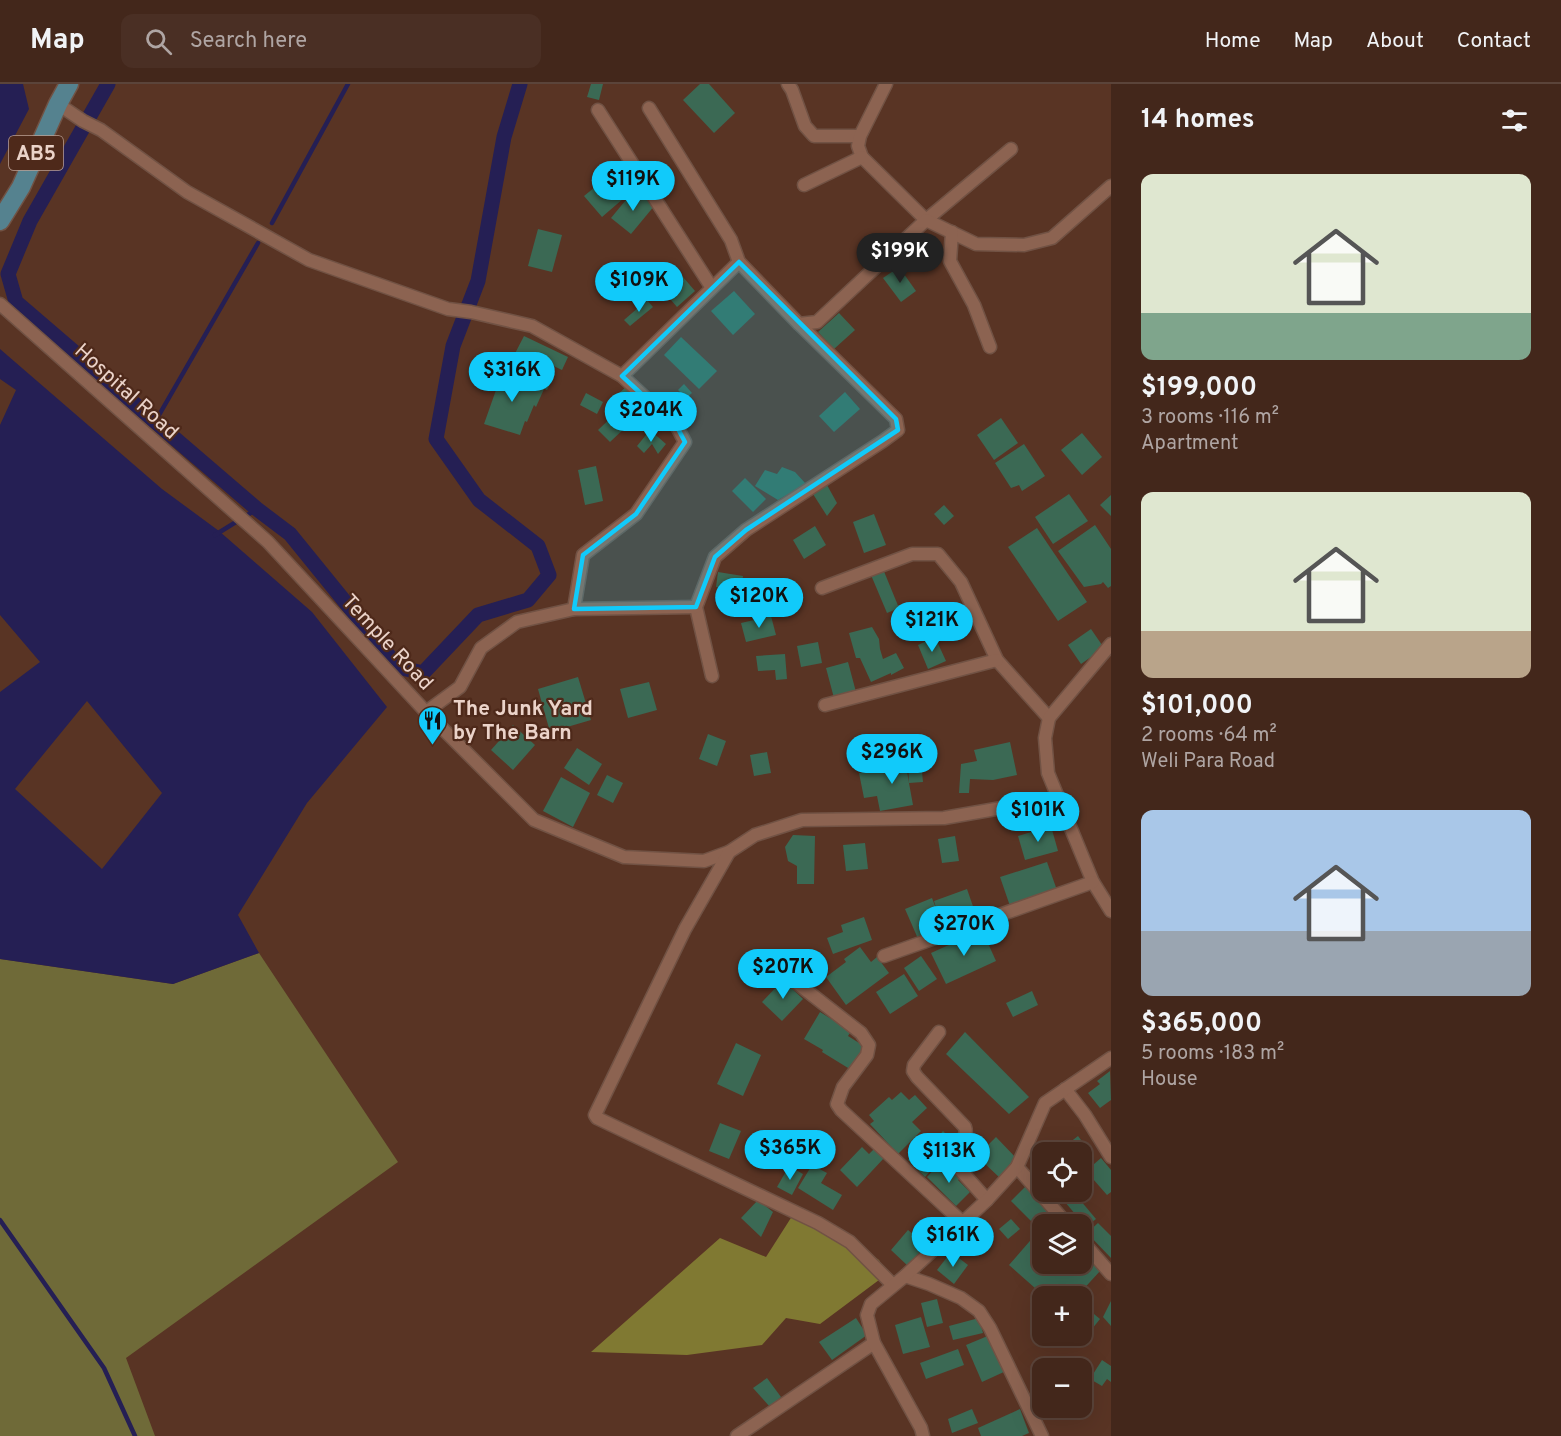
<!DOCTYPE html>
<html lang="en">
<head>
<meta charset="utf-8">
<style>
  :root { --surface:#43271b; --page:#4a2f24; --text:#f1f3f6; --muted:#afa5a3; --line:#5b443a; --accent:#11cafa }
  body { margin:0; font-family:Overpass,sans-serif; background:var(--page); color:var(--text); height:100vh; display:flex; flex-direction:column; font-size:22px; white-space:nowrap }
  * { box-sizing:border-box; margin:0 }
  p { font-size:20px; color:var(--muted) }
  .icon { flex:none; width:33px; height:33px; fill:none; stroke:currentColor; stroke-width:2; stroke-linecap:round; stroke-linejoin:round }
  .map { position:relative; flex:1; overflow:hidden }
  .side { display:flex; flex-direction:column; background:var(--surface); width:450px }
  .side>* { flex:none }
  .fabs { position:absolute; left:1032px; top:1058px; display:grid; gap:12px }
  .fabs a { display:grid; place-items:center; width:60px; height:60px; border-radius:12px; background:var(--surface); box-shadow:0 6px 24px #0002,0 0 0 2px var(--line); font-size:30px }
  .price { position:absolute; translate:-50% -51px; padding:0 14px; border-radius:21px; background:var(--accent); color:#111; font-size:20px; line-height:39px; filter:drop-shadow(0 2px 3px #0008) }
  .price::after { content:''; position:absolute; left:50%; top:36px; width:18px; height:14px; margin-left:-9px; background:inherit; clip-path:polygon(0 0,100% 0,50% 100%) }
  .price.on { background:#222; color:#fff }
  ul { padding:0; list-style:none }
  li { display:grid; align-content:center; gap:12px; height:318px; padding:0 30px }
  li span { display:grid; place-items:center; height:186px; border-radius:12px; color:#555 }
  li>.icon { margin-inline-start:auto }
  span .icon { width:108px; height:108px; fill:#fffc; stroke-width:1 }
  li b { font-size:26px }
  h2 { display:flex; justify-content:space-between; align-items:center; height:72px; padding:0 30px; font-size:26px }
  header { display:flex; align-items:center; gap:36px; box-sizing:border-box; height:84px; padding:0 30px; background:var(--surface); border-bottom:2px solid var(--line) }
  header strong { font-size:28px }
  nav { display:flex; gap:33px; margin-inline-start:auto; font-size:21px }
  .search { width:420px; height:54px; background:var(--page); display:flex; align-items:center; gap:15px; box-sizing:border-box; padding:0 21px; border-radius:12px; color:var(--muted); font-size:22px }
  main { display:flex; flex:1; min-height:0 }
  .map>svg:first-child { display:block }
</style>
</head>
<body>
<header>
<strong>Map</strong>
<div class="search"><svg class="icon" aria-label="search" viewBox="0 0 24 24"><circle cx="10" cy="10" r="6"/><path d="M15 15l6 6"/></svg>Search here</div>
<nav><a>Home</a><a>Map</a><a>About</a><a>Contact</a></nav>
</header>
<main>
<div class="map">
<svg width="1111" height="1352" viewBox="0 0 1111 1352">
  <rect width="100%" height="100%" fill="#593424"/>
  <!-- green -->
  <path fill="#6f6a38" d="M259 869 398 1078 126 1274 155 1352H0V875L173 900Z"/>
  <!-- forest -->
  <path fill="#807932" d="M796 1126 854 1158 879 1176 887 1190 820 1240 786 1234 762 1261 687 1271 591 1268 720 1154 766 1173Z"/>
  <!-- water -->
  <g fill="#251f54" fill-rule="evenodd">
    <path d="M0 0H23L29 25 0 80Z"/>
    <path d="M0 265 162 405 219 447 312 528 387 623 307 719 238 831 259 869 173 900 0 875V608L40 578 0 531V341L16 306 0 295ZM87 617 162 709 102 785 15 705Z"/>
  </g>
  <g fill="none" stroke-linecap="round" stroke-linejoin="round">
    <!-- stream -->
    <g stroke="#251f54" stroke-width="4.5">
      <path d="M272 139 348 0"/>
      <path d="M155 338 258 159"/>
      <path d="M215 451 257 425"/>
      <path d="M0 1136 104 1284 135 1352"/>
    </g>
    <!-- canal -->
    <path stroke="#251f54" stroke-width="15" d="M108 0 30 137 8 190 16 218 257 425 290 450 398 583 423 589 478 531 528 516 549 491 538 462 479 416 436 355 453 262 478 197 504 53 520 0"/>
  </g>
  <!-- building -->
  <g fill="#3b6954">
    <path d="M591 0H603L599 16 587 13Z"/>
    <path d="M700 0H709L735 29 714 49 683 16Z"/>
    <path d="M611 90 620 101 623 98 631 108 602 133 584 112Z"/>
    <path d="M635 105 655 121 631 150 611 134Z"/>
    <path d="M538 145 562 151 552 188 528 182Z"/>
    <path d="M899 183 916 207 901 218 883 194Z"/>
    <path d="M677 186 695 207 677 223 659 202Z"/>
    <path d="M734 207 755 230 733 251 711 227Z"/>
    <path d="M647 216 653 223 630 242 624 236Z"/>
    <path d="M839 229 855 246 834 265 818 248Z"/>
    <path d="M524 252 568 273 562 286 541 276 538 281 555 290 547 306 507 285Z"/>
    <path d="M681 253 717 287 699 305 664 271Z"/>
    <path d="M499 286 544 305 536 323 534 321 527 338 525 337 520 351 484 340 496 306 492 304Z"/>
    <path d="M684 300 692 309 686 314 678 306Z"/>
    <path d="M628 301 652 325 638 339 629 329 624 334 618 328 622 324 613 315Z"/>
    <path d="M845 308 860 325 834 348 819 332Z"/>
    <path d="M586 309 603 318 597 330 580 321Z"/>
    <path d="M615 330 627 342 610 358 598 346Z"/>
    <path d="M1001 334 1018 359 994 376 977 351Z"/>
    <path d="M650 346 666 360 658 370 652 360 644 369 637 362Z"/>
    <path d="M1082 349 1102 373 1082 391 1061 366Z"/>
    <path d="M1024 360 1045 392 1022 407 1019 401 1011 404 995 379Z"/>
    <path d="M596 382 603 417 585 421 578 386Z"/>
    <path d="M782 383 795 388 806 400 778 416 755 402 765 386 777 390Z"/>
    <path d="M745 394 766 415 753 428 732 407Z"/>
    <path d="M827 401 837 419 827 432 813 410Z"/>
    <path d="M1069 410 1088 437 1053 460 1035 433Z"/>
    <path d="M1111 411V432L1100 421Z"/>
    <path d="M944 421 954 432 944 441 934 430Z"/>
    <path d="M874 430 886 461 864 469 853 438Z"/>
    <path d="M1095 441 1111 465V502L1108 504 1103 498 1101 500 1084 503 1058 467Z"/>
    <path d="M815 442 826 461 804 475 793 456Z"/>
    <path d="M1037 444 1087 518 1058 537 1008 463Z"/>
    <path d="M883 485 899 524 887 529 871 491Z"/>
    <path d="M718 488 743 492 741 507 716 503Z"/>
    <path d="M771 532 776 551 746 558 741 539Z"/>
    <path d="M872 543 879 555 880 565 883 575 896 569 904 584 891 591V589L871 598 860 574H856L849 549Z"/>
    <path d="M1091 545 1102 561 1091 573 1081 580 1068 561Z"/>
    <path d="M935 553 946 577 928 585 918 561Z"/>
    <path d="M818 558 822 579 801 583 797 562Z"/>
    <path d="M785 570 787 595 776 596 775 586 758 587 756 572Z"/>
    <path d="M848 578 856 608 834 614 826 584Z"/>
    <path d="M578 593 591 636 550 648 538 605Z"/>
    <path d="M649 598 657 626 628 634 620 605Z"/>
    <path d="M513 641 535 661 513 686 491 666Z"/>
    <path d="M708 650 726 657 717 682 699 675Z"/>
    <path d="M1010 658 1017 691 993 696 970 695 969 709H959L961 680 977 677 974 666Z"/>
    <path d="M577 664 602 680 589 701 564 684Z"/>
    <path d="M767 668 771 689 754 692 750 671Z"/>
    <path d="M921 678 923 698 909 699 913 721 880 727 877 712 864 714 859 689 906 681 909 699 908 679Z"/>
    <path d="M607 691 623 699 613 719 597 711Z"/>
    <path d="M561 693 590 709 573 743 543 727Z"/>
    <path d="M1051 742 1058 767 1025 776 1018 752Z"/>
    <path d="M793 751 815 752 814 800H797V782L788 777 785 763Z"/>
    <path d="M955 752 959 777 942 779 938 755Z"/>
    <path d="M865 759 868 785 846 787 843 761Z"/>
    <path d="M1047 778 1058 809 1011 825 1000 793Z"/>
    <path d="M967 805 976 831 943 843 945 847 919 857 905 825 932 814 937 827 934 817Z"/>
    <path d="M864 833 872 856 833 870 827 854 843 848 841 841Z"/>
    <path d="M982 846 996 877 946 900 931 869Z"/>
    <path d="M860 863 871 878 877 873 889 889 846 921 826 893 846 878 844 875Z"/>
    <path d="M921 872 937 895 919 907 904 884Z"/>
    <path d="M904 890 918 912 890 930 876 908Z"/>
    <path d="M783 896 803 915 782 937 762 918Z"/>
    <path d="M1032 907 1038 921 1013 933 1006 919Z"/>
    <path d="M820 928 851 947 848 952 867 964 853 987 822 968 823 966 804 955Z"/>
    <path d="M965 948 1029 1013 1009 1030 946 970Z"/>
    <path d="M736 959 761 971 743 1012 717 1000Z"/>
    <path d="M1110 987 1111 1016 1100 1024 1088 1009 1100 1000 1097 997Z"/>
    <path d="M901 1008 909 1016 915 1011 927 1024 912 1038 921 1047 898 1070 870 1040 874 1037 869 1031 889 1013 892 1016Z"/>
    <path d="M720 1039 741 1047 729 1075 709 1067Z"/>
    <path d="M943 1047 948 1052 934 1066 942 1074 925 1093 908 1076 932 1051 937 1054Z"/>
    <path d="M1078 1052 1090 1068 1082 1074V1068H1062L1060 1066Z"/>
    <path d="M996 1053 1018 1076 1000 1094 982 1077 989 1070 985 1064Z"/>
    <path d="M862 1063 869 1070 875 1064 885 1073 857 1103 840 1086Z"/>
    <path d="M1101 1074 1111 1086V1108L1107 1111 1086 1087Z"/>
    <path d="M812 1081 827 1089 821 1099 842 1111 833 1126 798 1104Z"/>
    <path d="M789 1082 803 1090 792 1111 777 1103Z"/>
    <path d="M937 1082 942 1086 945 1083 949 1087 951 1085 961 1094 958 1096 970 1108 956 1122 927 1093Z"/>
    <path d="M1026 1102 1049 1125 1034 1140 1011 1117Z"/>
    <path d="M1075 1110 1096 1135 1086 1143 1065 1118Z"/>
    <path d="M758 1116 773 1128 761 1153 741 1134Z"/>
    <path d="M1011 1135 1020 1145 1008 1155 999 1145Z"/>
    <path d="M1098 1139 1111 1152V1174L1087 1149Z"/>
    <path d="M1042 1143V1179H1058L1059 1181 1076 1179 1087 1184 1093 1178 1101 1186 1079 1210 1073 1207 1069 1212H1044L1009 1181Z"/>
    <path d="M908 1146 926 1161 908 1182 891 1166Z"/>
    <path d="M951 1168 968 1181 954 1200 937 1186Z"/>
    <path d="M937 1215 943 1239 927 1243 921 1219Z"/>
    <path d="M1111 1217V1242L1103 1233Z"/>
    <path d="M1082 1220 1100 1235 1088 1250 1082 1244Z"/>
    <path d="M921 1233 930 1263 903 1270 895 1241Z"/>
    <path d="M856 1234 867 1251 832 1276 819 1258Z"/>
    <path d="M979 1234 983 1249 953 1256 949 1242Z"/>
    <path d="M990 1251 1006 1287 982 1298 966 1261Z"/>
    <path d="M958 1265 964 1281 926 1295 920 1279Z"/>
    <path d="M1102 1276 1111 1282V1298L1107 1295 1102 1302 1090 1295Z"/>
    <path d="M767 1294 781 1313 770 1323 753 1304Z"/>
    <path d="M972 1325 978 1339 952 1349 948 1335Z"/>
    <path d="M1020 1325 1029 1349 1022 1352H981L978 1344Z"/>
  </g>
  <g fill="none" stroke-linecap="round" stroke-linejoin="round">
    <defs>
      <g id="street">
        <path d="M788 0 792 6 805 42 814 52H860"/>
        <path d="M886 0 860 52 858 62 862 73 926 136 1011 65"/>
        <path d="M58 20 83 37 101 46 187 108 309 176 448 225 471 228 532 242 622 292 677 343 685 358 636 430 583 471 574 525"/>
        <path d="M649 24 731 156 739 178 799 240 817 238 926 136 976 160 1024 161 1052 154 1111 102"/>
        <path d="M598 26 712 204"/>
        <path d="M804 101 862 73"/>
        <path d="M952 148 950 177 974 221 990 263"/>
        <path d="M0 220 268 458 426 628 534 736 624 773 704 777 729 768 755 751 802 736 944 734 1059 714"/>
        <path d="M622 292 739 178"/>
        <path d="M822 504 912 470H938L961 498 997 576 1049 634"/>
        <path d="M1111 560 1049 634 1045 654 1048 689 1093 798 1111 827"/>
        <path d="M712 592 696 523 715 473 746 446 883 357 898 346 896 335 799 240"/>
        <path d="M825 621 997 576"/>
        <path d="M426 628 460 603 481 564 517 538 574 525 696 523"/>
        <path d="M729 768 685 845 595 1031 597 1034 818 1139 850 1158 893 1201"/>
        <path d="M884 872 1093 798"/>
        <path d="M793 896 861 949 869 961 867 971 843 1003 837 1020 841 1026 962 1138"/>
        <path d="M939 948 914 981 913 987 917 993 965 1043C969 1053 957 1062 951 1070L955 1080 987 1116"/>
        <path d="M1065 1005 1085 1031 1111 1073"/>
        <path d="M1017 1083 1067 1140"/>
        <path d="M1082 1157 1111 1190"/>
        <path d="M905 1192 929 1200 961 1214 979 1227 990 1244 1042 1352"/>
        <path d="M737 1352 874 1259"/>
        <path d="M923 1352 921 1344 874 1259 867 1231 871 1220 905 1192 987 1116 1017 1083 1045 1019 1111 974"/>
      </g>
      <path id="primary" d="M0 137 21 103 58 20 69 0"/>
    </defs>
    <!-- street casing -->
    <use href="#street" stroke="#715244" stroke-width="15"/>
    <!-- primary casing -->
    <use href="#primary" stroke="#715244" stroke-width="21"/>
    <!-- street -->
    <use href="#street" stroke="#8c6351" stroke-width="12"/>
    <!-- primary -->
    <use href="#primary" stroke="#55828f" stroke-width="18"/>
  </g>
  <!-- marked area -->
  <path fill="#11cafa" fill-opacity="0.2" stroke="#11cafa" stroke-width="4.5" stroke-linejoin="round" d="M739 178 896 335 898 346 746 446 715 473 696 523 574 525 583 471 636 430 685 358 677 343 622 292Z"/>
  <!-- icons -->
  <defs>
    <symbol id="restaurant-pin" viewBox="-11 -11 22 30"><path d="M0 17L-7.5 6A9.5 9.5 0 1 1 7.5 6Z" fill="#11cafa" stroke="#4e291a"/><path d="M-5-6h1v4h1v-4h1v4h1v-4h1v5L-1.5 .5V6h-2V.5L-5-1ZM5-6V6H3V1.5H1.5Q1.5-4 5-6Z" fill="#111"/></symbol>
  </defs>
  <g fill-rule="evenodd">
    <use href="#restaurant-pin" x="416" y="620" width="33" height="45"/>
  </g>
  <g text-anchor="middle" stroke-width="4.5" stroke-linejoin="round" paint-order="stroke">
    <!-- shield labels -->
    <rect fill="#4e291a" stroke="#bca094" stroke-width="1.5" x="9" y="52" width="54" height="34" rx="4.5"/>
    <g font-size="20" font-weight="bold" fill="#ebd3c9">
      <text x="36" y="76">AB5</text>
    </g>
    <!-- street labels -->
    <g font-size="21" fill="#ebd3c9" stroke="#4e291a">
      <text transform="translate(127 307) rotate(42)" y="7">Hospital Road</text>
      <text transform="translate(388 558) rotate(47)" y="7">Temple Road</text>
    </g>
    <!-- poi labels -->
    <g font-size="21" font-weight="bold" fill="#ebd3c9" stroke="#4e291a" text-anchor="start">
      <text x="453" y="631">The Junk Yard<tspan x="453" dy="24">by The Barn</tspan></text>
    </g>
  </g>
</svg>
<div class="fabs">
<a><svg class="icon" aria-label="locate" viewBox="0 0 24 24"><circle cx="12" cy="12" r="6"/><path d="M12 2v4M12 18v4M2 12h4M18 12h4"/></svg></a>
<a><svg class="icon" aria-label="layers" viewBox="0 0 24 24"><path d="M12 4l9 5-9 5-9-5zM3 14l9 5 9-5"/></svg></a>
<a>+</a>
<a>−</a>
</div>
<b class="price" style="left:633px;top:128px">$119K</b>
<b class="price on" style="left:900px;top:200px">$199K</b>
<b class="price" style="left:639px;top:229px">$109K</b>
<b class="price" style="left:512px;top:319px">$316K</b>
<b class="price" style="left:651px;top:359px">$204K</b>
<b class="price" style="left:759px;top:545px">$120K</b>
<b class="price" style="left:932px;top:569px">$121K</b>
<b class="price" style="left:892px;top:701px">$296K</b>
<b class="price" style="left:1038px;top:759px">$101K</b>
<b class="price" style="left:964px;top:873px">$270K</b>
<b class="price" style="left:783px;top:916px">$207K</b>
<b class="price" style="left:790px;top:1097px">$365K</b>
<b class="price" style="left:949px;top:1100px">$113K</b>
<b class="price" style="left:953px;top:1184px">$161K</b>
</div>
<section class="side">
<h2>14 homes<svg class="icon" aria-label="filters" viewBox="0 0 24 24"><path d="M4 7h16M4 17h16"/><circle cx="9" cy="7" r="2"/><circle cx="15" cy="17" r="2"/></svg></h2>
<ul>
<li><span style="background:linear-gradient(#dfe7d0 75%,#7fa58c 0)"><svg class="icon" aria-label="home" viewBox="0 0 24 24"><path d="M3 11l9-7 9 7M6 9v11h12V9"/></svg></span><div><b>$199,000</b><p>3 rooms · 116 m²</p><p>Apartment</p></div></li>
<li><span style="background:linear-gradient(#dfe7d0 75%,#b9a48a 0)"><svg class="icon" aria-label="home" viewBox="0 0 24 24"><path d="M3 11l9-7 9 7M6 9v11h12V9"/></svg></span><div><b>$101,000</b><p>2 rooms · 64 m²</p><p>Weli Para Road</p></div></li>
<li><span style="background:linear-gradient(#a9c7e8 65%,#9aa5b1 0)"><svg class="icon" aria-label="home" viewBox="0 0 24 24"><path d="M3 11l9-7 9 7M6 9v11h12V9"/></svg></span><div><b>$365,000</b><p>5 rooms · 183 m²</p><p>House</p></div></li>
</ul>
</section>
</main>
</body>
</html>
